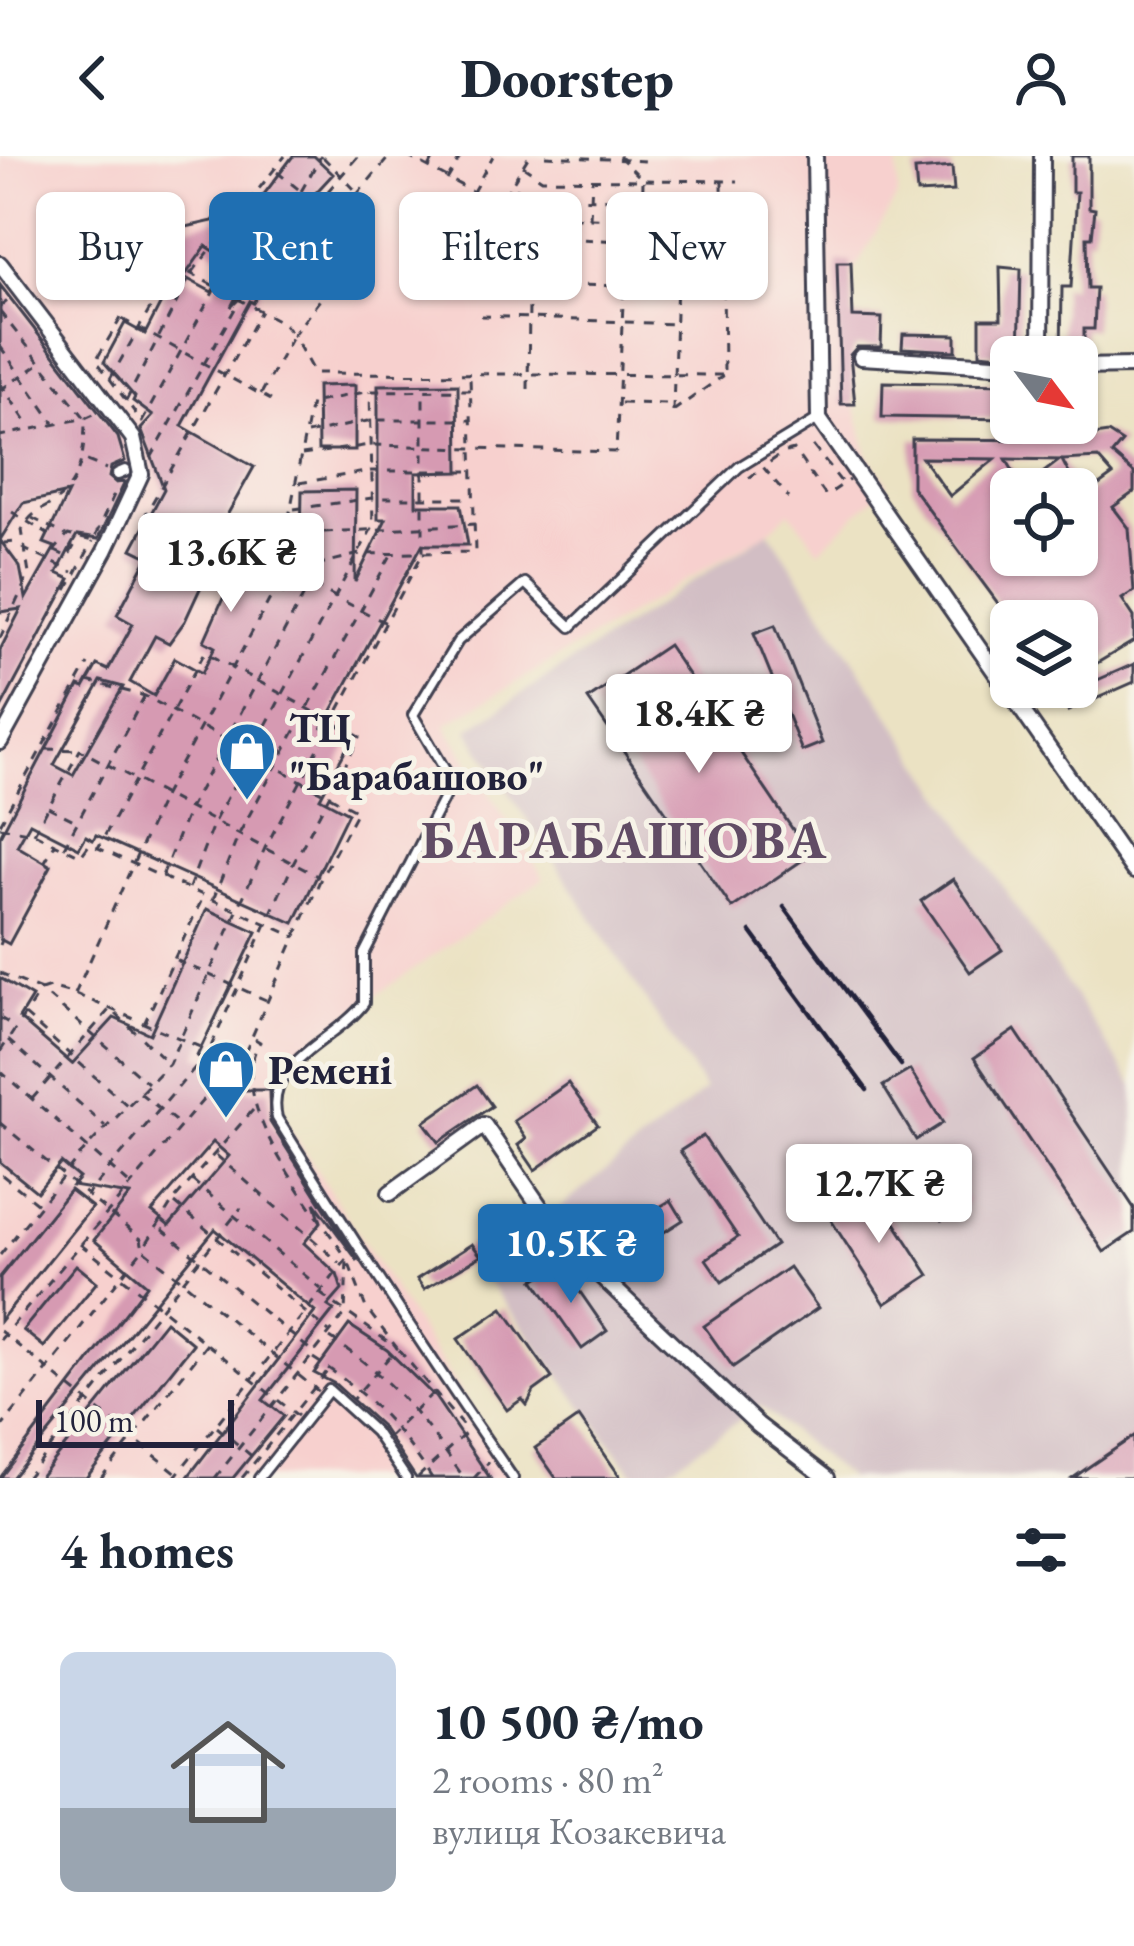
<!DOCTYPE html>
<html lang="en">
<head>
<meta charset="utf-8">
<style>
  :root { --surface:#fff; --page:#f6f6f7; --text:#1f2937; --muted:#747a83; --accent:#1f6fb2 }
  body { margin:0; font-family:"EB Garamond",serif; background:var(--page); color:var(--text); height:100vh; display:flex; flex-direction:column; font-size:45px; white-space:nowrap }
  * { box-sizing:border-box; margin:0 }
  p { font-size:39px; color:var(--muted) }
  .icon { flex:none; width:66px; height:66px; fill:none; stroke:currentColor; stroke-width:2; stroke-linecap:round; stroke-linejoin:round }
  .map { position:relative; height:1322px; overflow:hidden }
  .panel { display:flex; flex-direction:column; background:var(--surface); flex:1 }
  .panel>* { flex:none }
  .top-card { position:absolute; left:36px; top:36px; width:1062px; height:108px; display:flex; gap:24px }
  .needle { width:78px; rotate:122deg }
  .tools { position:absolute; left:990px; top:180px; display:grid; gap:24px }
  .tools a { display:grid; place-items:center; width:108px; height:108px; border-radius:18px; background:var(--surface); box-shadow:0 3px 9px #0004; font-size:60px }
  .scale { position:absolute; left:36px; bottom:30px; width:198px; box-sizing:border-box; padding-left:12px; border:6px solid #22223b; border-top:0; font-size:33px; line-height:42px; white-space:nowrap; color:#22223b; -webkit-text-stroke:9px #f7f3e8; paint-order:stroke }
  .price { position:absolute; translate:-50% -102px; padding:0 27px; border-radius:12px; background:#fff; color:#222; font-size:39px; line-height:78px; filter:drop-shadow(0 3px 6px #0008) }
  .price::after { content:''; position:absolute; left:50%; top:72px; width:36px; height:27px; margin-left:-18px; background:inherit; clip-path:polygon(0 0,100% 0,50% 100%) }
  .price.active { background:var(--accent); color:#fff }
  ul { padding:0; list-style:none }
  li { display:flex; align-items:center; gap:36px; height:300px; padding:0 60px }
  li span { display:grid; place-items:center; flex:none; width:336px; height:240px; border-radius:18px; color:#555 }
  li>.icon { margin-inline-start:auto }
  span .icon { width:144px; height:144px; fill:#fffc; stroke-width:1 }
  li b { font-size:51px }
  h2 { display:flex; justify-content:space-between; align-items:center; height:144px; padding:0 60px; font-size:51px }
  .pill { padding:0 42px; border-radius:18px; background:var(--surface); box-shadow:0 3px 9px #0004; font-size:42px; line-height:108px }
  .pill.active { background:var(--accent); color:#fff }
  header { display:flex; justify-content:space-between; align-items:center; height:156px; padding:0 60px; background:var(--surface); font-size:54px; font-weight:800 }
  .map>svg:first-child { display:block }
</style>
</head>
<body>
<header><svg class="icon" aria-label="back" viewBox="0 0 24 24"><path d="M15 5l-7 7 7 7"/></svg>Doorstep<svg class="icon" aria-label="person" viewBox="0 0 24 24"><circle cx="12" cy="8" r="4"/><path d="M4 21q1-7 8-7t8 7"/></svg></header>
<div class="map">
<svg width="1134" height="1322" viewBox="0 0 1134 1322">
  <rect width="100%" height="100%" fill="#f7f3e8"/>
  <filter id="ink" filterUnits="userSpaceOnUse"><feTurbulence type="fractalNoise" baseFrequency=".00833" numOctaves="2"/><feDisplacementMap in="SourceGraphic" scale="24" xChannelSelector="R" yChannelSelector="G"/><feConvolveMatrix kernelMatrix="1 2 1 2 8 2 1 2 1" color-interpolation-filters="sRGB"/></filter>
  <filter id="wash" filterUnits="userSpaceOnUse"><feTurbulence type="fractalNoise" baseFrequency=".004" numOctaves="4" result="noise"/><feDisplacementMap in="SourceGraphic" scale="48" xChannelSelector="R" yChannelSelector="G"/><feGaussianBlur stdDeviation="2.7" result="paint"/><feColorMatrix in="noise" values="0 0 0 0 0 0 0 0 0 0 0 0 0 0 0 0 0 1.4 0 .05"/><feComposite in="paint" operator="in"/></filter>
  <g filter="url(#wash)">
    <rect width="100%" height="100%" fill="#ebe2c3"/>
    <!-- built -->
    <path fill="#f7d0ce" d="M0 0H897L898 39 852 118 855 248 868 300 888 328 819 394 790 355 769 375 445 569 544 722 297 895 279 930 276 951 515 1322H0Z"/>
    <!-- industrial -->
    <path fill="#d2bec4" d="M769 375 1134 930V1322H848L760 1250 655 1322H637L481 1116 705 934 468 574Z"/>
    <g id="blocks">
      <!-- building -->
      <g fill="#d69ab2" fill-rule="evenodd">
        <path d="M293 0H314L333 18 309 44 326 59 299 89 274 67 231 151 254 128 260 136 253 147 250 145 182 270 254 311 202 404 211 409 185 465 169 487 155 480 130 526 154 540 175 502 202 517 215 491 204 485 233 420 283 437 292 419 293 388H301L302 335 356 334 355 426 386 363H378V229L458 228 459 316 416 317V349H461L468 389H422L323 571 350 586 320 642 348 657 294 767 96 679 93 684 86 680 79 692 30 667 17 690 51 710 9 788 0 783V680L79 530 84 532 97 509 108 514 133 468 117 459 148 401 132 393 164 333 141 273 153 260 133 245 135 241 104 206 125 167 145 178 164 141 173 102V74L213 65 223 52 243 66ZM206 90 230 105 212 136 184 121ZM101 525 123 531 73 619 54 609Z"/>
        <path d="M1072 0H1089V52L1095 53 1092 81H1087L1088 132H1096L1094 173H1084V200L1061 201 1062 131H1071L1077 36H1072Z"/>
        <path d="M952 11 954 35 917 37 915 14Z"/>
        <path d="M837 106H851L853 161 882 162 881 191H857L850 199 855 248H841Z"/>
        <path d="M1000 111 1021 113 1019 201 980 197V163H1001Z"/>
        <path d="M0 129 118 281 125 305 111 311 109 321 116 327 125 326 98 383 77 380 71 390 57 417 70 423 0 554V494L21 453 0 456V384L20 411 26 442 55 391 44 387 68 337 23 347 0 384Z"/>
        <path d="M903 178 956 179V195L902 192Z"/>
        <path d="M883 226 1011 228V263L882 261Z"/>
        <path d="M355 229V294H318L317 230Z"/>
        <path d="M1108 277 1122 286 1112 298 1134 317V336L1113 351 1129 372 1134 435 1122 443 1134 461V485L1077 519V465H1011L912 331V283L1059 284ZM922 302 995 303 950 340ZM1098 302 1113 319 1077 345V399H1011V333H1077L1062 304ZM1006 303H1009L1060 304 1023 332Z"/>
        <path d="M775 469 822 587 802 595 754 477Z"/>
        <path d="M668 489 810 699 732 752 588 543Z"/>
        <path d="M1134 508V526L1068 555 1061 540Z"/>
        <path d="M953 723 1002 794 970 816 921 745Z"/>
        <path d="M207 753 257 776 197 900 246 916 245 934H269L270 966 358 1105 315 1047 321 1066 304 1087 337 1118 342 1134 328 1150 334 1154 263 1244 284 1260 233 1322H187L315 1156 215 1073 12 1322H0L147 1129 94 1084 130 1039 72 1030 79 1022 61 1007 37 1036 0 1006V822L32 841 19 862 72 908 114 862 150 878ZM213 986 229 1000 169 1070 152 1056Z"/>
        <path d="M1015 874 1134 1052V1076L1104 1096 974 902Z"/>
        <path d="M910 914 943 967 916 984 883 930Z"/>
        <path d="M568 927 598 969 535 1014 518 989 526 983 514 965Z"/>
        <path d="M477 929 492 950 439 986 424 966Z"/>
        <path d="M703 980 776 1089 722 1126 706 1103 738 1081 680 995Z"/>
        <path d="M944 1013 968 1046 942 1064 919 1030Z"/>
        <path d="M873 1033 929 1119 885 1148 829 1061Z"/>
        <path d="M70 1034 92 1051 0 1165V1121Z"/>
        <path d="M671 1044 683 1064 625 1101 612 1080Z"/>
        <path d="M472 1088 481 1100 424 1133 417 1123Z"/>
        <path d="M560 1107 607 1175 582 1193 534 1124Z"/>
        <path d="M76 1109 97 1126 44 1191 23 1174Z"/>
        <path d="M789 1111 818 1152 733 1211 704 1170Z"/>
        <path d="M503 1152 552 1222 534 1235 527 1249 522 1243 507 1254 458 1183Z"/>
        <path d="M165 1165 193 1188 118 1282 86 1322H39Z"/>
        <path d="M349 1169 387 1194 435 1241 490 1322H416L381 1270 335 1228 314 1217Z"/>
        <path d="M579 1261 621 1322H556L535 1292Z"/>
        <path d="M1134 1280V1322H1073L1090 1310Z"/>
      </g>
    </g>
  </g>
  <g filter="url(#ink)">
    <use href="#blocks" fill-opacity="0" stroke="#403f4f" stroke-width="3"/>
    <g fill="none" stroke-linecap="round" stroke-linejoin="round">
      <defs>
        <g id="service">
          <path d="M259 1322 329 1234 375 1276 406 1322"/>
          <path d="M513 1322C431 1204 353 1084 277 962 263 906 337 884 364 847V798L452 626 413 559 458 485 525 427 571 471 739 311 818 263"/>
        </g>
        <path id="pedestrian" d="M118 318 125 315"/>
        <g id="minor">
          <path d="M815 0 819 263 1134 715"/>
          <path d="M0 108 133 282 141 318 105 395 0 586"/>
          <path d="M861 201 1011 210"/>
          <path d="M1041 201 1042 0"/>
          <path d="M1077 211 1134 210"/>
          <path d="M390 1037 484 969 562 1083 758 1269 827 1322"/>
        </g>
      </defs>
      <!-- service casing -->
      <use href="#service" stroke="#403f4f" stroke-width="14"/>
      <!-- pedestrian casing -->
      <use href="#pedestrian" stroke="#403f4f" stroke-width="16"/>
      <!-- minor casing -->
      <use href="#minor" stroke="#403f4f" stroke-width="20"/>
      <!-- path -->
      <g stroke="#403f4f" stroke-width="3" stroke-dasharray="9 9" stroke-linecap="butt">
        <path d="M407 0 519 61 723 64"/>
        <path d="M546 0 647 5"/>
        <path d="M619 0 643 24 642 83"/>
        <path d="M323 1 358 37"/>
        <path d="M523 10 542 23 738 25"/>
        <path d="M429 12 435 0"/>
        <path d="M277 16 336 63 390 0"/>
        <path d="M447 24 461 0"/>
        <path d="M722 25 724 217"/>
        <path d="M516 32 534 42 722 44"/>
        <path d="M242 57 284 85"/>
        <path d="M590 62 592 25"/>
        <path d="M455 68 493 0"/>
        <path d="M530 81 720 89"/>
        <path d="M476 86 529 0"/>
        <path d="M363 87 293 179 314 217 724 219"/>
        <path d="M627 105 724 108"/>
        <path d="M478 127 724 132"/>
        <path d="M246 131 358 0"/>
        <path d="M0 151 11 142"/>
        <path d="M0 156 85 262 0 280"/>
        <path d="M481 160 675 168"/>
        <path d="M121 162 96 204 142 266 216 131"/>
        <path d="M122 163 271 244"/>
        <path d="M0 190 54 267"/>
        <path d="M110 223 158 139 164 103 283 167 293 179 261 238"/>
        <path d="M0 227 29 270"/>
        <path d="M528 233 530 63"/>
        <path d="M0 234 41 207"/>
        <path d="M126 245 191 118 285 0"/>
        <path d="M621 247 671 248"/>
        <path d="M673 255 678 90"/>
        <path d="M673 255 723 220"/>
        <path d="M307 278 372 264H470"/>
        <path d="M813 290 842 327"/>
        <path d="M786 296 794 294 826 340 849 324"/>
        <path d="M302 299 370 289 616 296 627 63"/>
        <path d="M777 301 763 311 789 342"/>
        <path d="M151 302 321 0"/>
        <path d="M87 305 106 313"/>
        <path d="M749 322 762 312"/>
        <path d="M299 327 371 315H468"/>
        <path d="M294 353 372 342H469"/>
        <path d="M12 356 49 379"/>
        <path d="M32 362 66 379"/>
        <path d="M143 363 261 155"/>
        <path d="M143 363 206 399"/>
        <path d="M288 378 475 368"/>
        <path d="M240 379 282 391"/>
        <path d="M4 387 18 386"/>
        <path d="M22 392 73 416"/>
        <path d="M55 395 68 401 77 385"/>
        <path d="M53 396 68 379 93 385 117 332"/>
        <path d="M280 408H320L360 398 475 396 470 220"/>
        <path d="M231 414 285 415 280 408 311 247 370 235 472 234"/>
        <path d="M67 434 93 385"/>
        <path d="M0 482 29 418 22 374C32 354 42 355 58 343 82 325 85 290 85 262L98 256"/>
        <path d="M46 593 78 594"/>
        <path d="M48 651 76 665"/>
        <path d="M0 668 88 508"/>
        <path d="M0 671 34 677 81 700 89 689 98 692 296 781"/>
        <path d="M34 677 80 594 319 721"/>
        <path d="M64 691 144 541"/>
        <path d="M44 707 55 688"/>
        <path d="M162 720 189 653 320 409"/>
        <path d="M189 732 214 666 373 370 370 235"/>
        <path d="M213 744 239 678 392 397"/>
        <path d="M0 789 2 784"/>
        <path d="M176 804 266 844"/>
        <path d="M0 817 41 834 148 927"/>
        <path d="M41 834 50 831 75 838 250 912"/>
        <path d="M75 838 164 639 285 415 386 467"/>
        <path d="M116 858 169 908"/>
        <path d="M25 859 127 949"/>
        <path d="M0 862 14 870"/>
        <path d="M144 868 203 741"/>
        <path d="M8 884 105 970"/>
        <path d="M0 896 41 834"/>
        <path d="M0 915 128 1027"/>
        <path d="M140 937 179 968"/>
        <path d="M32 943 109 854"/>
        <path d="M253 954 173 1045 143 1093 318 1235"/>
        <path d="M0 967 86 1038"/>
        <path d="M216 999 340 1107"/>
        <path d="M2 1019 38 1048"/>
        <path d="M192 1024 321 1133"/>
        <path d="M175 1047 329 1176"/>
        <path d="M162 1073 313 1196"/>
        <path d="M80 1088 298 1260"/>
        <path d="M0 1099 86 992 169 908 265 692 423 397V234"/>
        <path d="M321 1138 391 1188"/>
        <path d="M0 1175 183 1322"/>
        <path d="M330 1182C392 1222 422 1262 464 1322"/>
        <path d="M0 1184 247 892 321 722 357 655 145 540 80 523"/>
        <path d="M399 1194 462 1269"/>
        <path d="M313 1202C365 1235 398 1270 432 1322"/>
        <path d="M217 1271 255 1303"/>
        <path d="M0 1273 143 1093 141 1083 87 1039 209 895 293 708 360 581 205 496 98 692"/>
        <path d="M388 1281 436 1234"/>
        <path d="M418 1321 467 1276"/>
        <path d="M26 1322 241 1052"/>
        <path d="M101 1322 207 1188"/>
        <path d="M174 1322 347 1103C314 1052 222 945 260 886L255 883"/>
        <path d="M215 1322 345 1158 347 1103 366 1152 397 1192 352 1244"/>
        <path d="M242 1322 329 1213"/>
        <path d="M474 1322 489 1306"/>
      </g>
      <!-- service -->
      <use href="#service" stroke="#fff" stroke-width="8"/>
      <!-- pedestrian -->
      <use href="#pedestrian" stroke="#fff" stroke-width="10"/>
      <!-- minor -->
      <use href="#minor" stroke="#fff" stroke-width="14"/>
      <!-- rail -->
      <g stroke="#22223b" stroke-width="4.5">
        <path d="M784 751 901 909"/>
        <path d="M751 776 867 934"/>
      </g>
    </g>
  </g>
  <!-- icons -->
  <defs>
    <symbol id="shop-pin" viewBox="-11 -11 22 30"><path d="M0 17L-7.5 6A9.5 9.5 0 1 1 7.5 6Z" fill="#1f6fb2" stroke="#f7f3e8"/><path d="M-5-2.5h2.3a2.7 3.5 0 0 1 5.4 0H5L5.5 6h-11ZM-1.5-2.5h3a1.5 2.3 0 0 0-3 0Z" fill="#fff"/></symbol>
  </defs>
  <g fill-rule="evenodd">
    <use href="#shop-pin" x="214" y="562" width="66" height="90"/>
    <use href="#shop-pin" x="193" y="880" width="66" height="90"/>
  </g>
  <g text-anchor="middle" stroke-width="10" stroke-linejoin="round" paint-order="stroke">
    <!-- poi labels -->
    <g font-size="42" font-weight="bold" fill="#22223b" stroke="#f7f3e8" text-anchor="start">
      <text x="289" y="586">ТЦ<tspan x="289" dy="48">"Барабашово"</tspan></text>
      <text x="268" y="928">Ремені</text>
    </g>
    <!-- district labels -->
    <g font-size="54" font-weight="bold" letter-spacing="3" fill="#614c65" stroke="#f7f3e8">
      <text x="625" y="702">БАРАБАШОВА</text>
    </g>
  </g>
</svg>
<div class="tools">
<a><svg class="needle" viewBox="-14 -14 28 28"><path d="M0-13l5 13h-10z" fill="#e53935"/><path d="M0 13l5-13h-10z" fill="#747a83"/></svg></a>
<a><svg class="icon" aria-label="locate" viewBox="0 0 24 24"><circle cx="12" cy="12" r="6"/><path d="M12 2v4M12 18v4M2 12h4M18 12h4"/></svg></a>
<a><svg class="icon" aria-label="layers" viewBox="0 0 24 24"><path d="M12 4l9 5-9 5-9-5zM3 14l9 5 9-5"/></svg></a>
</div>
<div class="scale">100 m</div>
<b class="price" style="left:231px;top:459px">13.6K ₴</b>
<b class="price" style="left:699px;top:620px">18.4K ₴</b>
<b class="price" style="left:879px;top:1090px">12.7K ₴</b>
<b class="price active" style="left:571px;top:1150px">10.5K ₴</b>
<div class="top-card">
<a class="pill">Buy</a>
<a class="pill active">Rent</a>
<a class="pill">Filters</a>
<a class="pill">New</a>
</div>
</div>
<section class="panel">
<h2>4 homes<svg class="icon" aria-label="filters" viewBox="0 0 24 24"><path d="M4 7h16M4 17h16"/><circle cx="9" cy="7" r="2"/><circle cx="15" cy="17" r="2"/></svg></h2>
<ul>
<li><span style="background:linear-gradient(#c9d6e8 65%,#9aa5b1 0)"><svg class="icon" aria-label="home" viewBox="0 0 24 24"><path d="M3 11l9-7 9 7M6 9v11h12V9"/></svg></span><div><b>10 500 ₴/mo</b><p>2 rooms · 80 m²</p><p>вулиця Козакевича</p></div></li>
</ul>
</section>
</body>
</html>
